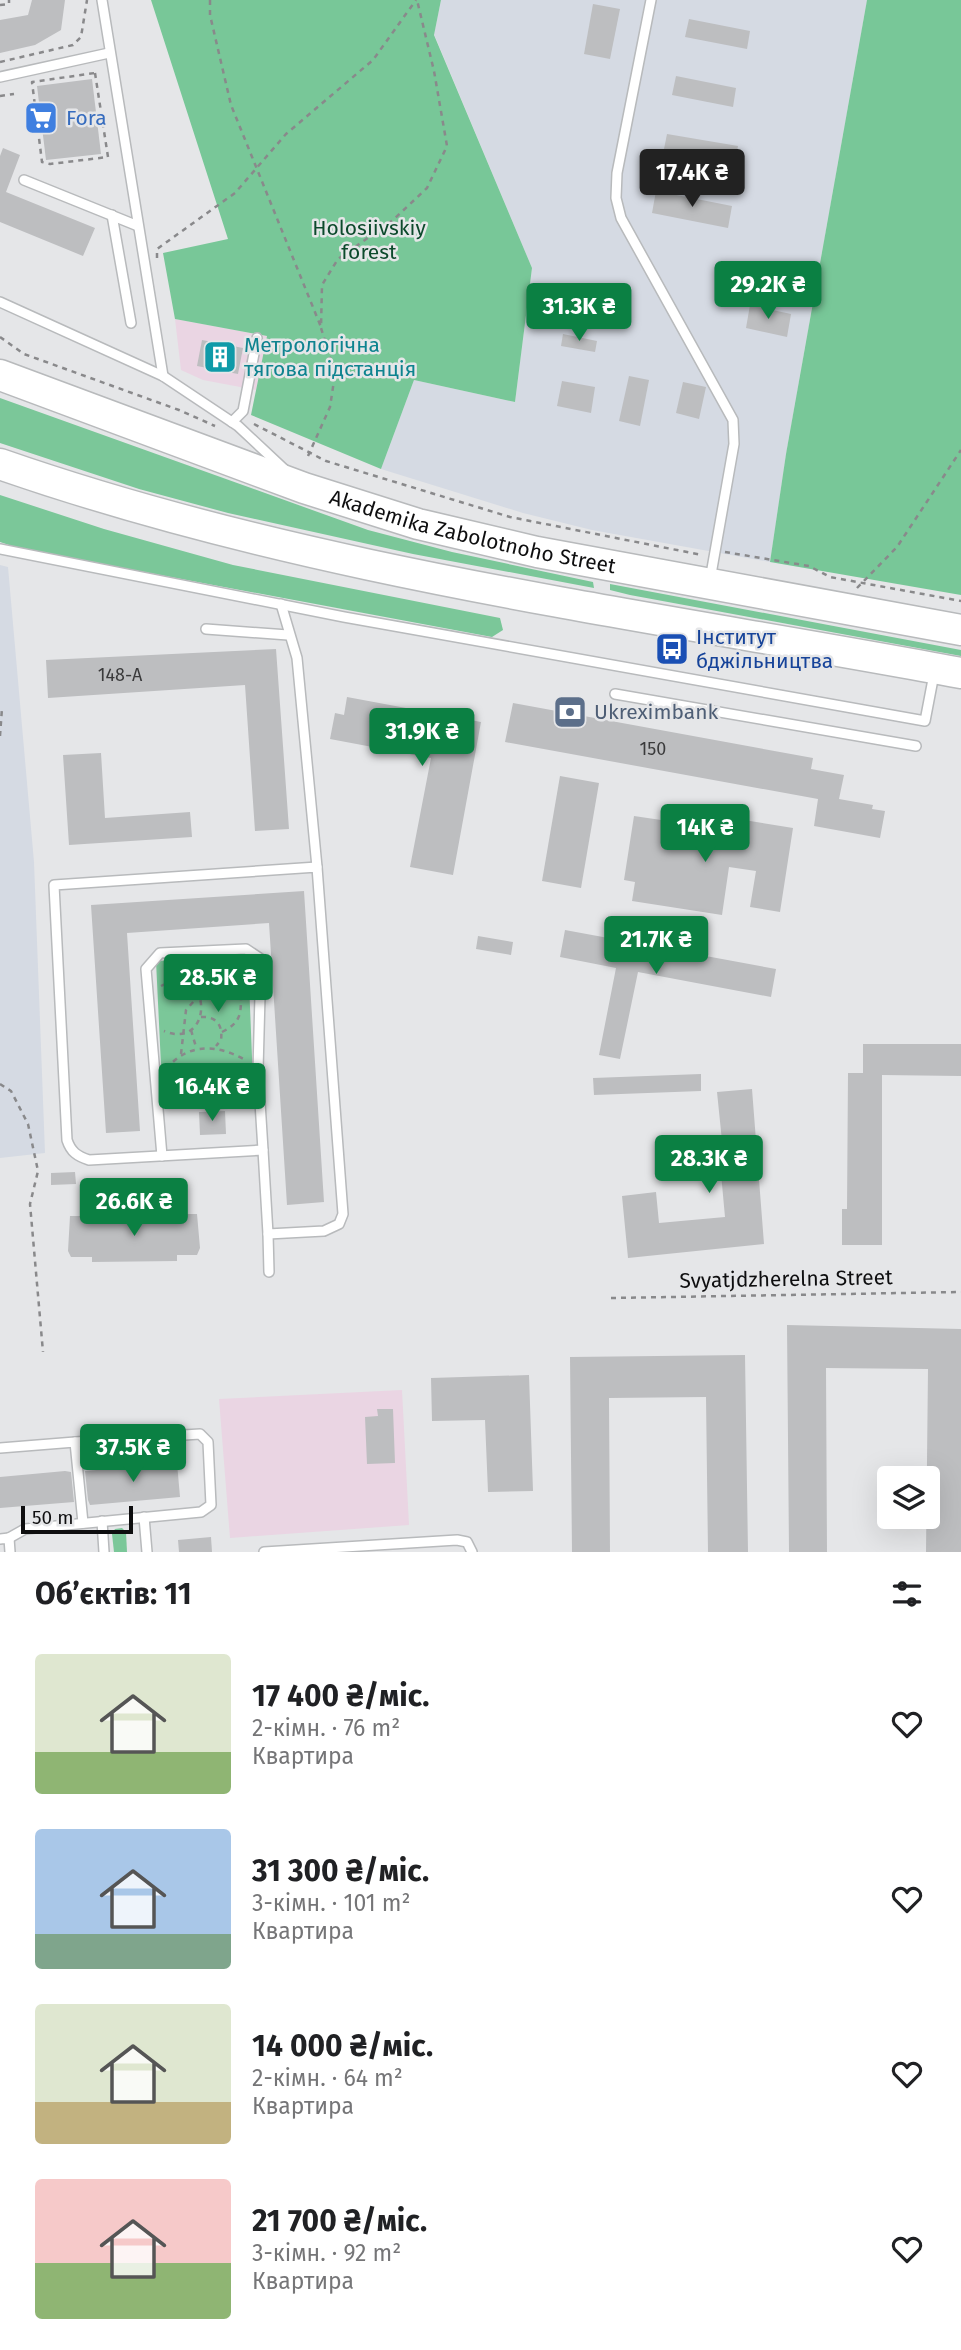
<!DOCTYPE html>
<html lang="uk">
<head>
<meta charset="utf-8">
<style>
  :root { --surface:#fff; --page:#f2f2f2; --text:#202124; --muted:#757577; --accent:#0b8043 }
  body { margin:0; font-family:"Fira Sans",sans-serif; background:var(--page); color:var(--text); height:100vh; display:flex; flex-direction:column; font-size:26px; white-space:nowrap }
  * { box-sizing:border-box; margin:0 }
  p { font-size:23px; color:var(--muted) }
  .icon { flex:none; width:38px; height:38px; fill:none; stroke:currentColor; stroke-width:2; stroke-linecap:round; stroke-linejoin:round }
  .map { position:relative; height:1552px; overflow:hidden }
  .details { display:flex; flex-direction:column; background:var(--surface); flex:1 }
  .details>* { flex:none }
  .controls { position:absolute; left:877px; top:1466px; display:grid; gap:14px }
  .controls a { display:grid; place-items:center; width:63px; height:63px; border-radius:7px; background:var(--surface); box-shadow:0 7px 28px #0002; font-size:35px }
  .scale { position:absolute; left:21px; bottom:18px; width:112px; box-sizing:border-box; padding-left:7px; border:4px solid #0e0e0f; border-top:0; font-size:19px; line-height:24px; white-space:nowrap; color:#0e0e0f; -webkit-text-stroke:5px #e5e6e8; paint-order:stroke }
  .price { position:absolute; translate:-50% -60px; padding:0 16px; border-radius:7px; background:var(--accent); color:#fff; font-size:23px; line-height:46px; filter:drop-shadow(0 2px 4px #0008) }
  .price::after { content:''; position:absolute; left:50%; top:42px; width:21px; height:16px; margin-left:-10px; background:inherit; clip-path:polygon(0 0,100% 0,50% 100%) }
  .price.on { background:#222; color:#fff }
  ul { padding:0; list-style:none }
  li { display:flex; align-items:center; gap:21px; height:175px; padding:0 35px }
  li span { display:grid; place-items:center; flex:none; width:196px; height:140px; border-radius:7px; color:#555 }
  li>.icon { margin-inline-start:auto }
  span .icon { width:84px; height:84px; fill:#fffc; stroke-width:1 }
  li b { font-size:30px }
  h2 { display:flex; justify-content:space-between; align-items:center; height:84px; padding:0 35px; font-size:30px }
  .map>svg:first-child { display:block }
</style>
</head>
<body>
<div class="map">
<svg width="961" height="1552" viewBox="0 0 961 1552">
  <rect width="100%" height="100%" fill="#e5e6e8"/>
  <!-- industrial -->
  <g fill="#ead5e3">
    <path d="M175 319 267 336 256 390 203 380 181 370Z"/>
    <path d="M402 1390 409 1525 230 1538 219 1399Z"/>
  </g>
  <!-- built -->
  <g fill="#d5dae3">
    <path d="M441 0H867L786 454 770 562 592 530 523 513 381 469 414 380 515 402 532 268 434 34Z"/>
    <path d="M0 565 8 567 34 862 45 1153 0 1158Z"/>
  </g>
  <!-- green -->
  <g fill="#7bc799">
    <path d="M0 398 368 530 452 552 593 582 594 588 413 554 228 513 139 489 0 443Z"/>
    <path d="M0 495 104 529 233 565 500 618 503 630 492 637 21 549 0 542Z"/>
    <path d="M610 584 961 650V656L630 595 610 590Z"/>
    <path d="M248 957 253 1082 234 1083 233 1068 180 1070V1086H162L156 961Z"/>
    <path d="M122 1528 126 1532 127 1552H114L112 1534 115 1529Z"/>
  </g>
  <!-- forest -->
  <g fill="#78c798">
    <path d="M151 0H441L434 35 532 268 515 402 414 380 381 469 251 415 267 336 175 319 163 253 228 239Z"/>
    <path d="M867 0H961V595L770 562 786 454Z"/>
  </g>
  <!-- building -->
  <g fill="#bdbec0">
    <path d="M32 0H65L61 30 35 45 0 53V20L28 15Z"/>
    <path d="M593 4 620 9 610 59 584 54Z"/>
    <path d="M689 19 750 31 747 49 685 37Z"/>
    <path d="M676 76 736 88 733 107 672 95Z"/>
    <path d="M92 79 101 154 46 160 37 86Z"/>
    <path d="M667 134 738 146 734 166 663 154Z"/>
    <path d="M3 148 20 155 6 192 95 228 83 256 0 222V156Z"/>
    <path d="M656 191 732 206 728 228 652 213Z"/>
    <path d="M750 305 791 314 787 337 746 328Z"/>
    <path d="M563 334 597 341 595 352 561 346Z"/>
    <path d="M202 340 243 348 238 374 197 366Z"/>
    <path d="M629 376 649 380 640 426 619 421Z"/>
    <path d="M562 381 595 387 591 413 557 406Z"/>
    <path d="M683 382 706 387 699 419 676 413Z"/>
    <path d="M276 649 289 829 255 831 245 685 48 698 46 660Z"/>
    <path d="M347 697 481 722 453 875 410 867 431 758 330 739 335 713 344 715Z"/>
    <path d="M513 703 813 758 811 769 844 775 839 799 873 805 872 809 885 811 880 838 814 826 818 799 505 742Z"/>
    <path d="M101 753 105 818 190 812 192 837 69 845 63 755Z"/>
    <path d="M560 776 599 783 581 888 542 881Z"/>
    <path d="M634 816 688 824 687 834 734 841 738 819 793 828 780 912 750 907 756 871 729 867 722 915 632 901 635 882 624 880Z"/>
    <path d="M304 891 324 1202 287 1205 269 923 127 933 140 1131 106 1133 91 905Z"/>
    <path d="M565 930 776 969 771 997 638 972 620 1059 599 1055 616 968 560 957Z"/>
    <path d="M478 936 513 942 511 955 476 949Z"/>
    <path d="M863 1044H961V1076L882 1075V1245H842V1209H847L848 1073H863Z"/>
    <path d="M701 1074V1091L594 1095 593 1078Z"/>
    <path d="M752 1089 764 1244 628 1258 622 1196 656 1192 659 1223 725 1217 718 1141H722L717 1092Z"/>
    <path d="M225 1111 226 1134 200 1135 199 1112Z"/>
    <path d="M75 1172 76 1184 51 1185V1173Z"/>
    <path d="M177 1214H197L200 1248 197 1255H177V1261L92 1262V1257H71L68 1251 70 1216H87V1218L177 1217Z"/>
    <path d="M787 1325 961 1329V1552H926L928 1369 826 1368 827 1552H789Z"/>
    <path d="M745 1355 748 1552H708L706 1397 609 1398 610 1552H572L570 1357Z"/>
    <path d="M529 1375 533 1491 488 1492 485 1420 432 1421 431 1378Z"/>
    <path d="M377 1409H393L395 1463 367 1464 365 1417 378 1416Z"/>
    <path d="M177 1463 180 1497 90 1505 88 1500 85 1471Z"/>
    <path d="M65 1471 71 1472 74 1502 0 1508V1477Z"/>
    <path d="M211 1537 212 1552H179L178 1540Z"/>
  </g>
  <g fill="none" stroke-linecap="round" stroke-linejoin="round">
    <defs>
      <g id="lane">
        <path d="M102 0 163 376"/>
        <path d="M651 0 617 173 616 198 621 218 733 420 734 444 710 580"/>
        <path d="M0 77 109 53"/>
        <path d="M24 180 138 226"/>
        <path d="M112 215 131 323"/>
        <path d="M0 302 163 376 238 426 285 470"/>
        <path d="M232 422 243 411 257 338"/>
        <path d="M0 549 344 617 925 721 934 674"/>
        <path d="M281 604 297 658 317 867"/>
        <path d="M206 629 288 635"/>
        <path d="M615 694 916 746"/>
        <path d="M317 867 343 1214 339 1224 324 1231 268 1234 263 1150 89 1160C77 1156 71 1152 67 1140L54 885Z"/>
        <path d="M162 1156 146 969 160 953 246 949 261 959 258 1070 263 1150"/>
        <path d="M268 1234 269 1272"/>
        <path d="M0 1448 75 1442 83 1523"/>
        <path d="M144 1517 147 1552"/>
        <path d="M102 1521 104 1552"/>
        <path d="M9 1538 25 1529 201 1512 211 1505 208 1442 200 1434 75 1442"/>
        <path d="M0 1539 9 1538 10 1552"/>
        <path d="M264 1552 457 1540 467 1542 472 1552"/>
      </g>
      <g id="highway">
        <path id="s1" d="M0 375 304 488 418 524 537 552 961 630"/>
        <path d="M0 464C310 572 639 613 961 673"/>
      </g>
    </defs>
    <!-- lane casing -->
    <use href="#lane" stroke="#b8babc" stroke-width="12"/>
    <!-- highway casing -->
    <use href="#highway" stroke="#b8babc" stroke-width="33"/>
    <!-- path -->
    <g stroke="#89898b" stroke-width="2.5" stroke-dasharray="5 5" stroke-linecap="butt">
      <path d="M210 0V15L231 105 321 327"/>
      <path d="M0 5 9 4V0"/>
      <path d="M0 62 73 45 81 37 87 0"/>
      <path d="M95 73 108 157 50 164 42 162 32 82Z"/>
      <path d="M0 96 14 94"/>
      <path d="M157 258V249L235 193 286 134 373 60 416 0"/>
      <path d="M0 337 24 354 179 410 215 426"/>
      <path d="M254 424 326 461 510 517 702 555"/>
      <path d="M308 456 330 407 335 374 321 328 322 285 338 259 393 220 427 188 447 146 434 71 417 0"/>
      <path d="M725 552 809 566 830 577 961 601"/>
      <path d="M857 588 897 547 961 450"/>
      <path d="M0 736 2 708"/>
      <path d="M161 986C213 959 215 1052 164 1031"/>
      <path d="M198 993 247 991"/>
      <path d="M201 1017C216 1016 223 1025 221 1040L216 1046"/>
      <path d="M191 1030 196 1047"/>
      <path d="M222 1032C242 1022 241 1013 241 991"/>
      <path d="M181 1054 186 1010 221 971 237 962"/>
      <path d="M166 1069C189 1042 218 1044 247 1061"/>
      <path d="M0 1084 11 1091 28 1124 38 1171 30 1204 43 1352"/>
      <path d="M611 1298 961 1292"/>
    </g>
    <!-- lane -->
    <use href="#lane" stroke="#fff" stroke-width="9"/>
    <!-- highway -->
    <use href="#highway" stroke="#fff" stroke-width="30"/>
  </g>
  <!-- icons -->
  <defs>
    <symbol id="supermarket-square" viewBox="-11 -11 22 22"><rect x="-9" y="-9" width="18" height="18" rx="4" fill="#3f7fe0" stroke="#e5e6e8"/><path d="M-6-5.5h2.5l.6 2H6L4.5 2H-2.5L-4.4-4H-6ZM-1.5 3.2a1.3 1.3 0 1 0 .1 0ZM3 3.2a1.3 1.3 0 1 0 .1 0Z" fill="#fff"/></symbol>
    <symbol id="building-square" viewBox="-11 -11 22 22"><rect x="-9" y="-9" width="18" height="18" rx="4" fill="#0f9aa8" stroke="#e5e6e8"/><path d="M-4-6H4V6H1V3H-1V6H-4ZM-2.5-4.3h1.7v1.8h-1.7ZM.8-4.3h1.7v1.8H.8ZM-2.5-1h1.7V.8h-1.7ZM.8-1h1.7V.8H.8Z" fill="#fff"/></symbol>
    <symbol id="bus-square" viewBox="-11 -11 22 22"><rect x="-9" y="-9" width="18" height="18" rx="4" fill="#1a4fb4" stroke="#e5e6e8"/><path d="M-5-6H5V4H4V6H2V4H-2V6H-4V4H-5ZM-3.5-4V0h7V-4ZM-3.5 1.2v1.5H-2V1.2ZM2 1.2v1.5H3.5V1.2Z" fill="#fff"/></symbol>
    <symbol id="bank-square" viewBox="-11 -11 22 22"><rect x="-9" y="-9" width="18" height="18" rx="4" fill="#5c6f8a" stroke="#e5e6e8"/><path d="M-6-4H6V4H-6ZM0-2.3a2.3 2.3 0 1 0 0 4.6a2.3 2.3 0 1 0 0-4.6Z" fill="#fff"/></symbol>
  </defs>
  <g fill-rule="evenodd">
    <use href="#supermarket-square" x="22" y="99" width="38" height="38"/>
    <use href="#building-square" x="201" y="338" width="38" height="38"/>
    <use href="#bus-square" x="653" y="630" width="38" height="38"/>
    <use href="#bank-square" x="551" y="693" width="38" height="38"/>
  </g>
  <g text-anchor="middle" stroke-width="5" stroke-linejoin="round" paint-order="stroke">
    <!-- number labels -->
    <g font-size="18" fill="#3a3a3b">
      <text x="120" y="681">148-А</text>
      <text x="653" y="755">150</text>
    </g>
    <!-- shop labels -->
    <g font-size="21" fill="#366cbe" stroke="#e5e6e8" text-anchor="start">
      <text x="66" y="125">Fora</text>
    </g>
    <!-- park labels -->
    <g font-size="21" fill="#0c4a2c" stroke="#e5e6e8">
      <text x="369" y="235">Holosiivskiy<tspan x="369" dy="24">forest</tspan></text>
    </g>
    <!-- culture labels -->
    <g font-size="21" fill="#0d838f" stroke="#e5e6e8" text-anchor="start">
      <text x="244" y="352">Метрологічна<tspan x="244" dy="24">тягова підстанція</tspan></text>
    </g>
    <!-- street labels -->
    <g font-size="21" fill="#0e0e0f" stroke="#e5e6e8">
      <text dy="7" stroke="none"><textPath href="#s1" startOffset="499">Akademika Zabolotnoho Street</textPath></text>
      <text transform="translate(786 1279) rotate(-1)" y="7">Svyatjdzherelna Street</text>
    </g>
    <!-- transit labels -->
    <g font-size="21" fill="#164399" stroke="#e5e6e8" text-anchor="start">
      <text x="696" y="644">Інститут<tspan x="696" dy="24">бджільництва</tspan></text>
    </g>
    <!-- service labels -->
    <g font-size="21" fill="#4e5e75" stroke="#e5e6e8" text-anchor="start">
      <text x="594" y="719">Ukreximbank</text>
    </g>
  </g>
</svg>
<div class="controls">
<a><svg class="icon" aria-label="layers" viewBox="0 0 24 24"><path d="M12 4l9 5-9 5-9-5zM3 14l9 5 9-5"/></svg></a>
</div>
<div class="scale">50 m</div>
<b class="price on" style="left:692px;top:209px">17.4K ₴</b>
<b class="price" style="left:768px;top:321px">29.2K ₴</b>
<b class="price" style="left:579px;top:343px">31.3K ₴</b>
<b class="price" style="left:422px;top:768px">31.9K ₴</b>
<b class="price" style="left:705px;top:864px">14K ₴</b>
<b class="price" style="left:656px;top:976px">21.7K ₴</b>
<b class="price" style="left:218px;top:1014px">28.5K ₴</b>
<b class="price" style="left:212px;top:1123px">16.4K ₴</b>
<b class="price" style="left:709px;top:1195px">28.3K ₴</b>
<b class="price" style="left:134px;top:1238px">26.6K ₴</b>
<b class="price" style="left:133px;top:1484px">37.5K ₴</b>
</div>
<section class="details">
<h2>Об’єктів: 11<svg class="icon" aria-label="filters" viewBox="0 0 24 24"><path d="M4 7h16M4 17h16"/><circle cx="9" cy="7" r="2"/><circle cx="15" cy="17" r="2"/></svg></h2>
<ul>
<li><span style="background:linear-gradient(#dfe7d0 70%,#8fb573 0)"><svg class="icon" aria-label="home" viewBox="0 0 24 24"><path d="M3 11l9-7 9 7M6 9v11h12V9"/></svg></span><div><b>17 400 ₴/міс.</b><p>2-кімн. · 76 m²</p><p>Квартира</p></div><svg class="icon" aria-label="heart" viewBox="0 0 24 24"><path d="M12 20l-8-8c-3-5 5-10 8-4 3-6 11-1 8 4z"/></svg></li>
<li><span style="background:linear-gradient(#a9c7e8 75%,#7fa58c 0)"><svg class="icon" aria-label="home" viewBox="0 0 24 24"><path d="M3 11l9-7 9 7M6 9v11h12V9"/></svg></span><div><b>31 300 ₴/міс.</b><p>3-кімн. · 101 m²</p><p>Квартира</p></div><svg class="icon" aria-label="heart" viewBox="0 0 24 24"><path d="M12 20l-8-8c-3-5 5-10 8-4 3-6 11-1 8 4z"/></svg></li>
<li><span style="background:linear-gradient(#dfe7d0 70%,#c2b280 0)"><svg class="icon" aria-label="home" viewBox="0 0 24 24"><path d="M3 11l9-7 9 7M6 9v11h12V9"/></svg></span><div><b>14 000 ₴/міс.</b><p>2-кімн. · 64 m²</p><p>Квартира</p></div><svg class="icon" aria-label="heart" viewBox="0 0 24 24"><path d="M12 20l-8-8c-3-5 5-10 8-4 3-6 11-1 8 4z"/></svg></li>
<li><span style="background:linear-gradient(#f6c9c9 60%,#8fb573 0)"><svg class="icon" aria-label="home" viewBox="0 0 24 24"><path d="M3 11l9-7 9 7M6 9v11h12V9"/></svg></span><div><b>21 700 ₴/міс.</b><p>3-кімн. · 92 m²</p><p>Квартира</p></div><svg class="icon" aria-label="heart" viewBox="0 0 24 24"><path d="M12 20l-8-8c-3-5 5-10 8-4 3-6 11-1 8 4z"/></svg></li>
</ul>
</section>
</body>
</html>
